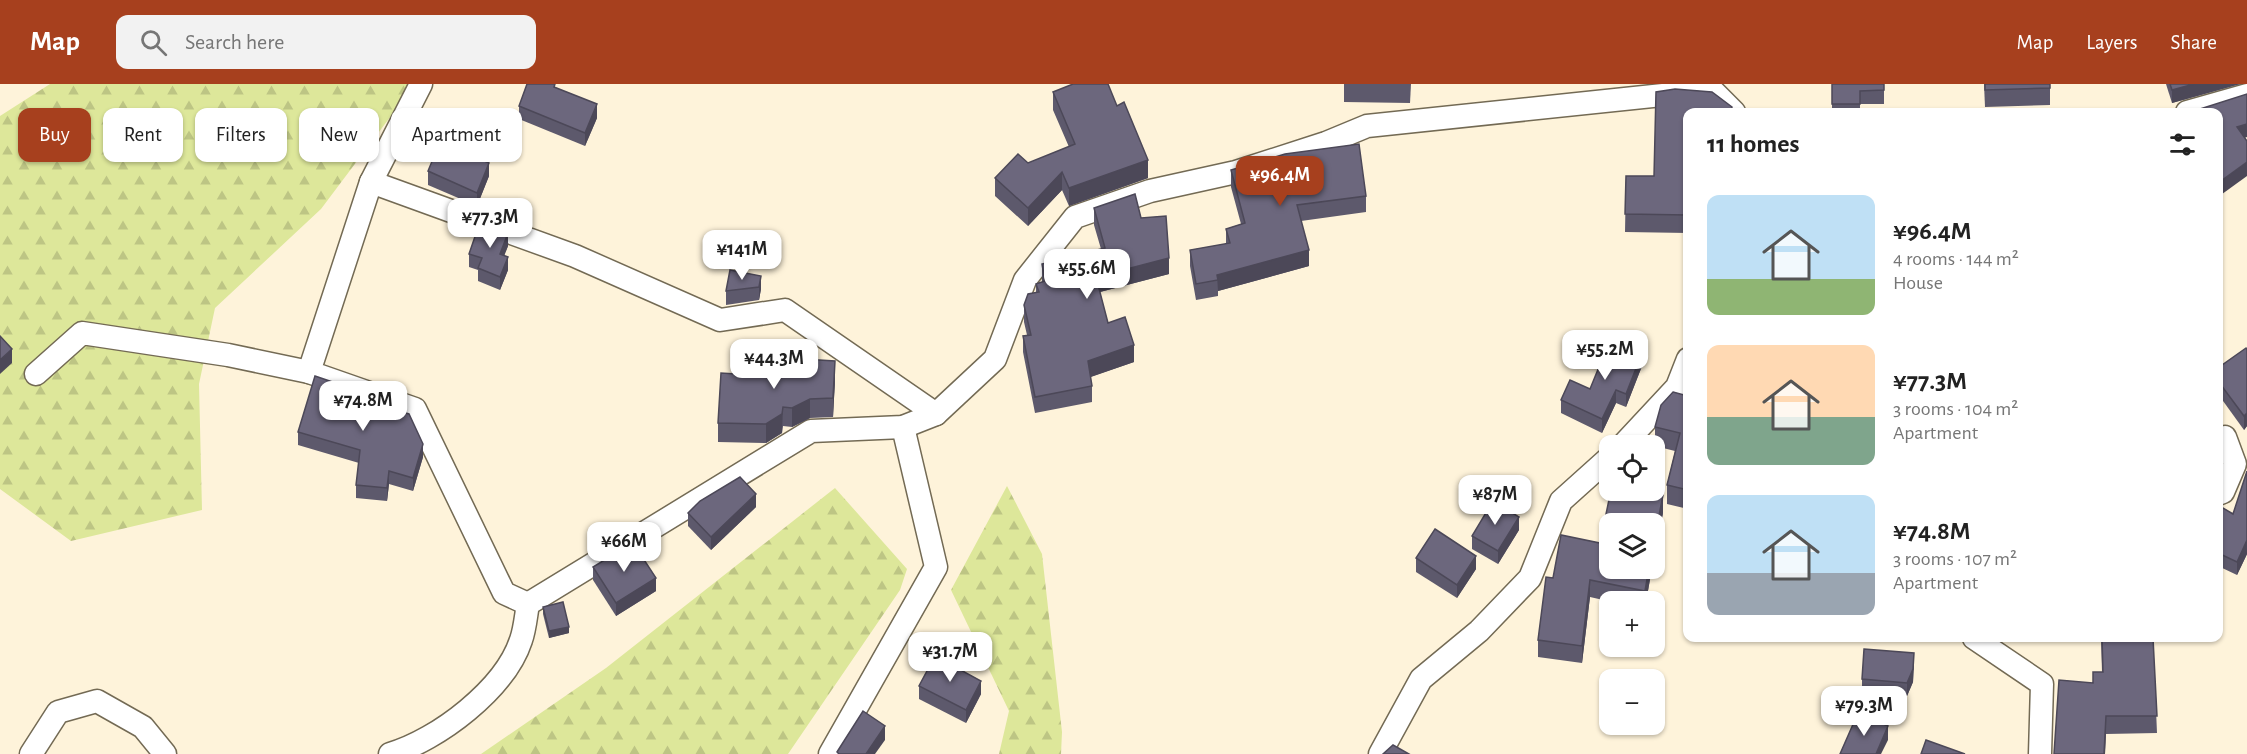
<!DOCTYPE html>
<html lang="en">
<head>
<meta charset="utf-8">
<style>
  :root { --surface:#fff; --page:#f2f2f2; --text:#222; --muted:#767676; --accent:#a7401e }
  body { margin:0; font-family:"Alegreya Sans",sans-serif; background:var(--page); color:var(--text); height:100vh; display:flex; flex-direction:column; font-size:22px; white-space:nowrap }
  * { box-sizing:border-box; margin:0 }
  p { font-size:20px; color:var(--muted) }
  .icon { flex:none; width:33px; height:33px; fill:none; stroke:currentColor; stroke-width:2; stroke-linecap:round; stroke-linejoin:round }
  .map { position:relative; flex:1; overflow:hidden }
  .sheet { position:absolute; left:1683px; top:24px; width:540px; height:534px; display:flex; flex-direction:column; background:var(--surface); border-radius:12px; box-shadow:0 2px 4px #0004 }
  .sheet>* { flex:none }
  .hud { position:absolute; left:18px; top:24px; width:570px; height:54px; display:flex; gap:12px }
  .fabs { position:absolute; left:1599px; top:351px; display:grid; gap:12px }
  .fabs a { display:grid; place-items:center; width:66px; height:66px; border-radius:12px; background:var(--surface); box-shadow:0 2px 4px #0004; font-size:30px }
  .price { position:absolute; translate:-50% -51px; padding:0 14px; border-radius:12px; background:#fff; color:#222; font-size:20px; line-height:39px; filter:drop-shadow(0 2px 3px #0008) }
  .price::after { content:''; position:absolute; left:50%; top:36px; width:18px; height:14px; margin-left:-9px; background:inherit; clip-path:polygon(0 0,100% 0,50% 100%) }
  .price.selected { background:var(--accent); color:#fff }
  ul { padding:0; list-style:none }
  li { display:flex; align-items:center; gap:18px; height:150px; padding:0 24px }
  li span { display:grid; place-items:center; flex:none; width:168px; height:120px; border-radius:12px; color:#555 }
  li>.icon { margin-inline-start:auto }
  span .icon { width:72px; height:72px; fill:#fffc; stroke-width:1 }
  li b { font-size:26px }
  h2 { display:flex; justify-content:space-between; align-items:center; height:72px; padding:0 24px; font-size:26px }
  .chip { padding:0 21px; border-radius:12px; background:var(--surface); box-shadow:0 2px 4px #0004; font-size:21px; line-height:54px }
  .chip.selected { background:var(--accent); color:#fff }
  header { display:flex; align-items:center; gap:36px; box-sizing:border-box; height:84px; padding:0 30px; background:var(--accent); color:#fff }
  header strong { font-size:28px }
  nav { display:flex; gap:33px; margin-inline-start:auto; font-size:21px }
  .search { width:420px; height:54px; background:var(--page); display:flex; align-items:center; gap:15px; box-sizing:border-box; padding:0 21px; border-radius:12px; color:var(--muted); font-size:22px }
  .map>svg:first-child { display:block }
</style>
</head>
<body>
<header>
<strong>Map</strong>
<div class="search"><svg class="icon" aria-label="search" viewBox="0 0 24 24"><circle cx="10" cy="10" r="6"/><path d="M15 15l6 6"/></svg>Search here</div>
<nav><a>Map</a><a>Layers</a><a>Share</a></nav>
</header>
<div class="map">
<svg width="2247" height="670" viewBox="0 0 2247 670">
  <defs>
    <pattern id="forest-firs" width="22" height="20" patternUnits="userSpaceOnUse" patternTransform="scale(1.5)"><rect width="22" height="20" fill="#dde79a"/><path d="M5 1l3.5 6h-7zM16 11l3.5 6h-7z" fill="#bdc584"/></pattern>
  </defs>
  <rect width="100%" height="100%" fill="#fef3da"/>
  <!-- forest -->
  <g fill="url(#forest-firs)">
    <path d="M50 0H415L321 125 215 224 199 300 202 426 71 457 0 405V32Z"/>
    <path d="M1007 402 1042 470 1062 648 1061 670H999L1009 627 951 506Z"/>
    <path d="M835 404 907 485 900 506 788 670H481L606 584Z"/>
  </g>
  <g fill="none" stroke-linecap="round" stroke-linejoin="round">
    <defs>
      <g id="street">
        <path d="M421 0 371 98 575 172 720 236 785 226 936 330"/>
        <path d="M1710 4 1734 28"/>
        <path d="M2187 28 2247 11"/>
        <path d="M371 98 309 288 415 325 504 509 528 520"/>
        <path d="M36 290 82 249 228 271 309 288"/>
        <path d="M1622 362 1677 303 1688 275"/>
        <path d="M2218 410 2223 408 2235 380 2225 353"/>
        <path d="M1974 554 2042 600 2040 670"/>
        <path d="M31 670 58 628 97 617 143 643 165 670"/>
        <path d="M390 670C438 656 505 605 521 556 525 545 526 531 528 520L811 347 903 343 936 330 995 275 1025 196 1075 133 1150 107 1236 88 1326 59 1367 42 1710 6"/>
        <path d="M830 670 936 483 903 343"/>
        <path d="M1380 670 1421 595 1479 547 1530 494 1561 417 1610 373"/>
      </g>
    </defs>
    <!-- street casing -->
    <use href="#street" stroke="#736a54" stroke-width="25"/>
    <!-- street -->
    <use href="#street" stroke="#fff" stroke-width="22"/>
  </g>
  <!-- wall -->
  <g fill="#5d596c">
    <path d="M1344 0H1411L1410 19 1344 18Z"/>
    <path d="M1832 0H1884V20H1860V28H1832Z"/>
    <path d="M1984 0H2050V21L1985 23Z"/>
    <path d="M2166 0H2240L2172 19Z"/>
    <path d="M557 4 597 34 585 62 519 35V22Z"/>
    <path d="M1053 8 1148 94 1069 122 1062 106 1028 142 995 112V94L1069 63 1053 26Z"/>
    <path d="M1688 28V149L1625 148 1626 92H1654Z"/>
    <path d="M1231 86 1366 112V128L1301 137 1309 182 1218 207V212L1196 216 1190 182V166L1226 160V145L1241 140 1231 103Z"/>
    <path d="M428 87 489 92 477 122 428 101Z"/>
    <path d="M1094 124 1141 134 1169 190 1100 208 1108 239 1134 278 1090 293 1092 302V318L1035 329 1023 268V252L1027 251 1024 238V221L1036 208V200L1042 198V180L1101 165 1094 141Z"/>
    <path d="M508 162 504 171 508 186 500 206 478 197V186L469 183V170Z"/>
    <path d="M761 192V205L759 216 726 221V207Z"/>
    <path d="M2247 266V342L2244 346 2218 310V284Z"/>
    <path d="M1642 282 1626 323 1616 319 1602 349 1561 329V316L1590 305Z"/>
    <path d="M835 296 833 333 810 334 792 343 783 342 782 349 766 359 718 358V339Z"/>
    <path d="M1688 312V425L1667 420V401L1675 367 1655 362V343Z"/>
    <path d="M359 315 423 373 413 407 389 400 387 417 356 414V401L359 379 298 361V348Z"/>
    <path d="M2247 387V470L2237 491 2218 482V421L2233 430Z"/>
    <path d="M756 423 711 466 688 442V429Z"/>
    <path d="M1663 429 1654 474V440L1610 484H1652L1646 518H1612L1590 513 1582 579 1538 573V556L1600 459Z"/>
    <path d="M1519 446 1498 480 1472 465V452Z"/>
    <path d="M1416 474 1476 485 1457 514 1416 488Z"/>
    <path d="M593 483 656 507 616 532 593 496Z"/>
    <path d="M543 523 569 549 549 554 543 530Z"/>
    <path d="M2101 554H2153L2157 649 2106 650 2105 670H2054L2093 599 2102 588Z"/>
    <path d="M1914 582 1913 598 1907 612 1862 608V595Z"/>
    <path d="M919 602 981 610 966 639 919 615Z"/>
  </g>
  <!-- shaded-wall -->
  <g fill="#4c4858">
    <path d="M2194 0H2240L2172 19V6Z"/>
    <path d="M597 20V34L585 62V49Z"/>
    <path d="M2247 40V53L2237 57V43Z"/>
    <path d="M1148 76V94L1069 122V104Z"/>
    <path d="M2247 78V92L2218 113V99Z"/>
    <path d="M489 79V92L477 122V109Z"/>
    <path d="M1062 88V106L1028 142V124Z"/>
    <path d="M508 149V162L500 183V170Z"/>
    <path d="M1309 166V182L1218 207 1217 191Z"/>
    <path d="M508 173V186L500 206V193Z"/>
    <path d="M1169 174V190L1096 209V193Z"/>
    <path d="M761 192V205L759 216V203Z"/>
    <path d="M1134 261V278L1088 294V277Z"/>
    <path d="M12 265V279L0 290V276Z"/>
    <path d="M1642 269V282L1626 323V310Z"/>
    <path d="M835 277V296L833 333V314Z"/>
    <path d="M1616 306V319L1602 349V335Z"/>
    <path d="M810 315V334L792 343V324Z"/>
    <path d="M783 323 782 349 766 359V340Z"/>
    <path d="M2247 329V342L2244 346V332Z"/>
    <path d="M423 360V373L413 407V394Z"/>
    <path d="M2219 363V377L2218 378V365Z"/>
    <path d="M389 387V400L387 417V404Z"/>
    <path d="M756 410V423L711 466V453Z"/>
    <path d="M1663 411V429L1654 474V457Z"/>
    <path d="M1519 433V446L1498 480V467Z"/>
    <path d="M2247 456V470L2237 491V478Z"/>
    <path d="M1476 472V485L1457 514V501Z"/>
    <path d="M1649 484H1652L1646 518H1645V507Z"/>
    <path d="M656 494V507L616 532V519Z"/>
    <path d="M1590 496V513L1582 579V562Z"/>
    <path d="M569 543V549L549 554V547Z"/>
    <path d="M1914 569 1913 598 1907 612V599Z"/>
    <path d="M981 597V610L966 639V626Z"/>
    <path d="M2106 632 2105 670H2104Z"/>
    <path d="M885 642V656L875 670H866Z"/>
    <path d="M1888 642V656L1881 670H1876Z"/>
  </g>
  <!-- building -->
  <g fill="#6c677d" stroke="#4c4858" stroke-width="1.5">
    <path d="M527 0H555L554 3 597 20 585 49 519 22Z"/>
    <path d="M1073 0H1108L1117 22 1124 18 1148 76 1069 104 1062 88 1028 124 995 94 1018 70 1028 79 1075 60 1053 8Z"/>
    <path d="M1832 0H1884V6L1860 7V20H1832Z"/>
    <path d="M1985 0H2050V4L1985 6Z"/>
    <path d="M2170 0H2194L2172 6Z"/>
    <path d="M1675 5 1712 8 1732 23 1731 28H1688V131L1625 130 1626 92H1654L1656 8Z"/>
    <path d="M2247 10V40L2237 43 2247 57V78L2218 99V28H2201L2200 25Z"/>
    <path d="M440 58 489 79 477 109 428 87Z"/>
    <path d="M1359 60 1366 112 1297 121 1309 166 1217 191 1218 196 1196 200 1190 166 1230 159 1226 145 1245 139 1231 86 1285 70Z"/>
    <path d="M1135 110 1141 134 1166 132 1169 174 1096 193 1108 239 1125 233 1134 261 1088 277 1092 302 1035 313 1023 252 1031 251 1024 221 1028 210 1039 208 1036 200 1045 197 1042 180 1105 164 1094 124Z"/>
    <path d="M480 138 508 149 500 170 508 173 500 193 478 184 482 174 469 170Z"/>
    <path d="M730 186 761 192 759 203 726 207Z"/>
    <path d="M0 252 12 265 0 276Z"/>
    <path d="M1610 256 1642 269 1626 310 1616 306 1602 335 1561 316 1570 296 1590 305Z"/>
    <path d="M2246 264 2247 266V329L2244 332 2218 297V284Z"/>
    <path d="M770 273 835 277 833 314 810 315 792 324 783 323 782 330 766 340 718 339 721 289 768 292Z"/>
    <path d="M315 292 359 307 357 315 409 330 423 360 413 394 389 387 387 404 356 401 360 366 298 348Z"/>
    <path d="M1673 308 1688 312V406L1667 401 1680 349 1655 343 1661 321Z"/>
    <path d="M2247 387V456L2237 478 2218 469V421L2233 430Z"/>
    <path d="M740 393 756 410 711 453 688 429 700 417Z"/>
    <path d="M1611 406H1640L1663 411 1654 457V440H1610V484H1649L1645 507 1590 496 1582 562 1538 556 1546 493 1553 494 1561 451 1600 459Z"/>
    <path d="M1493 417 1519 433 1498 467 1472 452Z"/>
    <path d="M1435 445 1476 472 1457 501 1416 474Z"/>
    <path d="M629 461 635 471 639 468 656 494 616 519 593 483Z"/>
    <path d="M563 518 569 543 549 547 543 523Z"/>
    <path d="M2102 554H2153L2157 632H2106L2104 670H2054L2059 596 2093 599V588H2103Z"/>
    <path d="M1864 565 1914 569 1913 585 1907 599 1862 595Z"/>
    <path d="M935 572 981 597 966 626 919 602Z"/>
    <path d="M863 627 885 642 866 670H839L837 668Z"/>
    <path d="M1858 629 1888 642 1876 670H1840Z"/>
    <path d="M1926 656 1965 670H1921Z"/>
    <path d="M1393 661 1409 670H1383Z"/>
  </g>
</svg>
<div class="fabs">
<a><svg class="icon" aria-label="locate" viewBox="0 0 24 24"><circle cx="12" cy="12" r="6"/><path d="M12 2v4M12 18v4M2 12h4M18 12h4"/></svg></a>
<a><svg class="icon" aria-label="layers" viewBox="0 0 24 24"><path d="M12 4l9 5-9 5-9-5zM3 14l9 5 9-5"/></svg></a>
<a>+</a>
<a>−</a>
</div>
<b class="price selected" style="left:1280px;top:123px">¥96.4M</b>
<b class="price" style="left:490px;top:165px">¥77.3M</b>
<b class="price" style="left:742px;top:197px">¥141M</b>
<b class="price" style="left:1087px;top:216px">¥55.6M</b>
<b class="price" style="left:1605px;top:297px">¥55.2M</b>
<b class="price" style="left:774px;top:306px">¥44.3M</b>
<b class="price" style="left:363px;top:348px">¥74.8M</b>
<b class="price" style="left:1495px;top:442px">¥87M</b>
<b class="price" style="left:624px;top:489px">¥66M</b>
<b class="price" style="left:950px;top:599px">¥31.7M</b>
<b class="price" style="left:1864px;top:653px">¥79.3M</b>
<div class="hud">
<a class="chip selected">Buy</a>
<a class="chip">Rent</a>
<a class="chip">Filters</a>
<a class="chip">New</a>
<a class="chip">Apartment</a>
</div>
<section class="sheet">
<h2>11 homes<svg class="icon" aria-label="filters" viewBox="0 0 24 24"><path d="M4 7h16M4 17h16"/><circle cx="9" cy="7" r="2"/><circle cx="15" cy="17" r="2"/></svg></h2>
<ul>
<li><span style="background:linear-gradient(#bfe0f5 70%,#8fb573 0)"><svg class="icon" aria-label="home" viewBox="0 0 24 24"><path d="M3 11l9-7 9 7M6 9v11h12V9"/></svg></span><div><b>¥96.4M</b><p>4 rooms · 144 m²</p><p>House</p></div></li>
<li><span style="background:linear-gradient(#ffd9b3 60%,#7fa58c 0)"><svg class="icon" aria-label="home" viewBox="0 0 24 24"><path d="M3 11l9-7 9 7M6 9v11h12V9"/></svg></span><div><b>¥77.3M</b><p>3 rooms · 104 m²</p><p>Apartment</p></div></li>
<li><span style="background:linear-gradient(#bfe0f5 65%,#9aa5b1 0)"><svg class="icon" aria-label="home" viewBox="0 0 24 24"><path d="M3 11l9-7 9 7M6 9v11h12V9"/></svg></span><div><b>¥74.8M</b><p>3 rooms · 107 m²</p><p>Apartment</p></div></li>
</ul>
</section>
</div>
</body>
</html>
